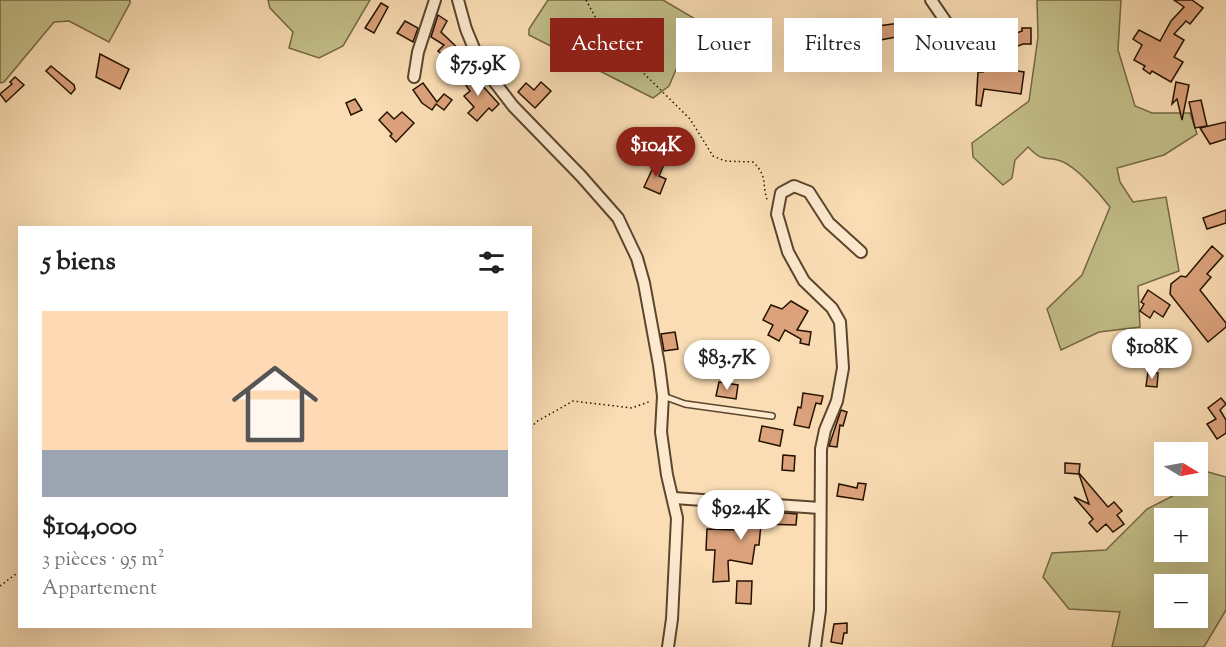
<!DOCTYPE html>
<html lang="fr">
<head>
<meta charset="utf-8">
<style>
  :root { --surface:#fff; --page:#f6f6f6; --text:#202124; --muted:#757577; --line:#e0e0e0; --accent:#8f2418 }
  body { margin:0; font-family:"Sorts Mill Goudy",serif; background:var(--page); color:var(--text); height:100vh; display:flex; flex-direction:column; font-size:22px; white-space:nowrap }
  * { box-sizing:border-box; margin:0 }
  p { font-size:20px; color:var(--muted) }
  .icon { flex:none; width:33px; height:33px; fill:none; stroke:currentColor; stroke-width:2; stroke-linecap:round; stroke-linejoin:round }
  .map { position:relative; flex:1; overflow:hidden }
  .side { position:absolute; left:18px; top:226px; width:514px; height:402px; display:flex; flex-direction:column; background:var(--surface); border-radius:0px; box-shadow:0 6px 24px #0002 }
  .side>* { flex:none }
  .banner { position:absolute; left:550px; top:18px; width:570px; height:54px; display:flex; gap:12px }
  .needle { width:39px; rotate:100deg }
  .buttons { position:absolute; left:1154px; top:442px; display:grid; gap:12px }
  .buttons a { display:grid; place-items:center; width:54px; height:54px; border-radius:0px; background:var(--surface); box-shadow:0 6px 24px #0002; font-size:30px }
  .price { position:absolute; translate:-50% -51px; padding:0 14px; border-radius:21px; background:#fff; color:#222; font-size:20px; line-height:39px; filter:drop-shadow(0 2px 3px #0008) }
  .price::after { content:''; position:absolute; left:50%; top:36px; width:18px; height:14px; margin-left:-9px; background:inherit; clip-path:polygon(0 0,100% 0,50% 100%) }
  .price.active { background:var(--accent); color:#fff }
  ul { padding:0; list-style:none }
  li { display:grid; align-content:center; gap:12px; height:318px; padding:0 24px }
  li+li { border-top:2px solid var(--line) }
  li span { display:grid; place-items:center; height:186px; border-radius:0px; color:#555 }
  li>.icon { margin-inline-start:auto }
  span .icon { width:108px; height:108px; fill:#fffc; stroke-width:1 }
  li b { font-size:26px }
  h2 { display:flex; justify-content:space-between; align-items:center; height:72px; padding:0 24px; font-size:26px }
  .pill { padding:0 21px; border-radius:0px; background:var(--surface); box-shadow:0 6px 24px #0002; font-size:21px; line-height:54px }
  .pill.active { background:var(--accent); color:#fff }
  .map>svg:first-child { display:block }
</style>
</head>
<body>
<div class="map">
<svg width="1226" height="647" viewBox="0 0 1226 647">
  <rect width="100%" height="100%" fill="#faddb4"/>
  <filter id="stains"><feTurbulence type="fractalNoise" baseFrequency=".00333" numOctaves="4"/><feColorMatrix values="0 0 0 0 .2 0 0 0 0 .09 0 0 0 0 .02 0 0 0 .5 -.17"/></filter>
  <radialGradient id="worn" r=".72"><stop offset=".6" stop-color="#630" stop-opacity="0"/><stop offset="1" stop-color="#630" stop-opacity=".3"/></radialGradient>
  <!-- green -->
  <g fill="#c3bf89" stroke="#746844" stroke-width="1.5" fill-rule="evenodd">
    <path d="M0 0H130V3L109 42 69 21 54 22 4 82 0 83Z"/>
    <path d="M268 0H370L343 46 319 58 289 48 293 32 270 8Z"/>
    <path d="M548 0H663L697 20 669 86 653 98 529 35V29Z"/>
    <path d="M1037 0H1121L1118 50 1135 106 1152 113H1190L1197 134 1164 155 1117 168 1120 182 1133 202 1166 197 1179 271 1138 286 1140 327 1099 332 1061 350 1047 309 1082 275 1110 207C1100 194 1077 167 1061 161 1043 155 1045 164 1028 147L1015 160 1012 178 1003 185 973 157 972 143 1029 101 1038 37Z"/>
    <path d="M1208 472 1226 477V610L1204 647H1112L1120 612 1069 609 1043 577 1052 553 1106 550 1147 509 1192 486H1197V482ZM1164 519H1197V552H1164ZM1164 585H1197V618H1164Z"/>
  </g>
  <!-- building -->
  <g fill="#dca27c" stroke="#241200" stroke-width="1.5">
    <path d="M1174 0H1192L1203 8 1190 24 1186 21 1174 34 1184 40 1174 57 1183 62 1171 82 1152 71 1150 74 1143 69 1145 66 1134 60 1142 45 1133 39 1139 30 1160 41 1171 21 1184 7Z"/>
    <path d="M381 3 388 7 374 33 365 28Z"/>
    <path d="M438 15 447 21 441 32 463 53 461 56 458 54 451 62 438 51 444 45 431 37Z"/>
    <path d="M405 21 418 28 413 42 397 33Z"/>
    <path d="M900 23 902 36 880 40 878 26Z"/>
    <path d="M999 26 1009 36 1022 31V28H1031V44H1023L1005 51 990 37Z"/>
    <path d="M100 54 129 69 120 89 96 77Z"/>
    <path d="M997 61 998 68 1024 72 1021 94 984 89 981 106 976 105 978 72H983V62Z"/>
    <path d="M51 66 74 85 75 89 71 94 46 71Z"/>
    <path d="M469 71 499 104 492 111 489 108 477 121 468 113 474 107 464 96 470 91 461 78Z"/>
    <path d="M15 77 24 85 6 102 0 94 12 84 10 82Z"/>
    <path d="M541 82 551 91 535 108 518 92 526 83 534 90Z"/>
    <path d="M1176 82 1189 85 1182 120 1177 99 1172 104Z"/>
    <path d="M423 83 437 102 444 94 452 100 444 110 436 104 432 110 422 103 413 90Z"/>
    <path d="M355 99 362 110 351 115 346 103Z"/>
    <path d="M1201 100 1207 126 1195 128 1189 102Z"/>
    <path d="M387 112 394 119 402 112 414 123 396 142 390 136 392 134 379 120Z"/>
    <path d="M1226 122V139L1210 144 1200 128Z"/>
    <path d="M657 159 665 162 659 176 666 179 660 194 644 187Z"/>
    <path d="M1226 210V223L1207 229 1203 218Z"/>
    <path d="M1212 246 1223 256 1207 274 1211 277 1200 290 1226 323V327L1208 342 1170 294 1171 284 1181 276 1186 277Z"/>
    <path d="M1148 290 1170 305 1163 317 1154 311 1150 318 1140 311 1144 304 1141 302Z"/>
    <path d="M791 301 808 311 797 330 811 332 809 345 800 343 801 339 785 330 779 341 768 335 773 325 763 320 771 305 782 309Z"/>
    <path d="M675 332 678 349 664 351 661 334Z"/>
    <path d="M1160 339 1174 349 1165 361 1152 352Z"/>
    <path d="M1148 372 1158 373 1157 387 1146 386Z"/>
    <path d="M719 382 738 385 736 399 716 396Z"/>
    <path d="M803 393 823 396 821 404 816 403 809 428 794 425 798 407 801 408Z"/>
    <path d="M1221 398 1226 404 1220 410 1226 420V433L1217 439 1207 424 1216 419 1208 408Z"/>
    <path d="M841 410 847 412 843 426 840 425 837 447 829 446Z"/>
    <path d="M762 426 783 430 780 446 759 441Z"/>
    <path d="M783 455 795 456 794 471 782 470Z"/>
    <path d="M1065 463 1080 464 1079 473 1108 507 1114 502 1122 511 1117 515 1124 524 1113 532 1106 524 1097 532 1089 523 1093 519 1074 497 1089 504 1079 474 1065 473Z"/>
    <path d="M858 483 866 484 863 500 837 496 839 484 857 488Z"/>
    <path d="M774 512 797 514 796 525 761 524 759 545H755L752 564 730 560 728 561 729 581 713 582 715 550H706L707 529 738 530 740 515 774 516Z"/>
    <path d="M737 581H752L751 604 736 603Z"/>
    <path d="M847 623V633H844L842 644 831 642 834 624Z"/>
  </g>
  <g fill="none" stroke-linecap="round" stroke-linejoin="round">
    <defs>
      <path id="service" d="M663 396 685 404 772 416"/>
      <g id="minor">
        <path d="M458 0 466 29 480 63 513 106 581 176 618 218 637 258 644 283 659 365 663 396 661 432 667 475 677 518 672 619 668 647"/>
        <path d="M931 0 955 35 961 54"/>
        <path d="M414 77 418 52 435 0"/>
        <path d="M674 498 820 508"/>
        <path d="M815 647 820 610 821 449 825 430 837 401 843 368 840 322 832 308 804 281 788 252 777 214 781 193 794 186 809 192 829 223 861 252"/>
      </g>
    </defs>
    <!-- service casing -->
    <use href="#service" stroke="#5a452d" stroke-width="8"/>
    <!-- minor casing -->
    <use href="#minor" stroke="#5a452d" stroke-width="14"/>
    <!-- path -->
    <g stroke="#241200" stroke-width="1.5" stroke-dasharray="1.5 3" stroke-linecap="butt">
      <path d="M586 0 605 35 690 119 713 156 725 161 753 162C769 177 761 185 768 202"/>
      <path d="M531 428 536 422 573 401 632 408 651 401"/>
      <path d="M0 586 20 571"/>
    </g>
    <!-- service -->
    <use href="#service" stroke="#fce9ce" stroke-width="5"/>
    <!-- minor -->
    <use href="#minor" stroke="#fce9ce" stroke-width="10"/>
  </g>
  <rect width="100%" height="100%" filter="url(#stains)"/>
  <rect width="100%" height="100%" fill="url(#worn)"/>
</svg>
<div class="buttons">
<a><svg class="needle" viewBox="-14 -14 28 28"><path d="M0-13l5 13h-10z" fill="#e53935"/><path d="M0 13l5-13h-10z" fill="#757577"/></svg></a>
<a>+</a>
<a>−</a>
</div>
<b class="price" style="left:478px;top:97px">$75.9K</b>
<b class="price active" style="left:656px;top:178px">$104K</b>
<b class="price" style="left:1152px;top:380px">$108K</b>
<b class="price" style="left:727px;top:391px">$83.7K</b>
<b class="price" style="left:741px;top:541px">$92.4K</b>
<div class="banner">
<a class="pill active">Acheter</a>
<a class="pill">Louer</a>
<a class="pill">Filtres</a>
<a class="pill">Nouveau</a>
</div>
<section class="side">
<h2>5 biens<svg class="icon" aria-label="filters" viewBox="0 0 24 24"><path d="M4 7h16M4 17h16"/><circle cx="9" cy="7" r="2"/><circle cx="15" cy="17" r="2"/></svg></h2>
<ul>
<li><span style="background:linear-gradient(#ffd9b3 75%,#9aa5b1 0)"><svg class="icon" aria-label="home" viewBox="0 0 24 24"><path d="M3 11l9-7 9 7M6 9v11h12V9"/></svg></span><div><b>$104,000</b><p>3 pièces · 95 m²</p><p>Appartement</p></div></li>
</ul>
</section>
</div>
</body>
</html>
